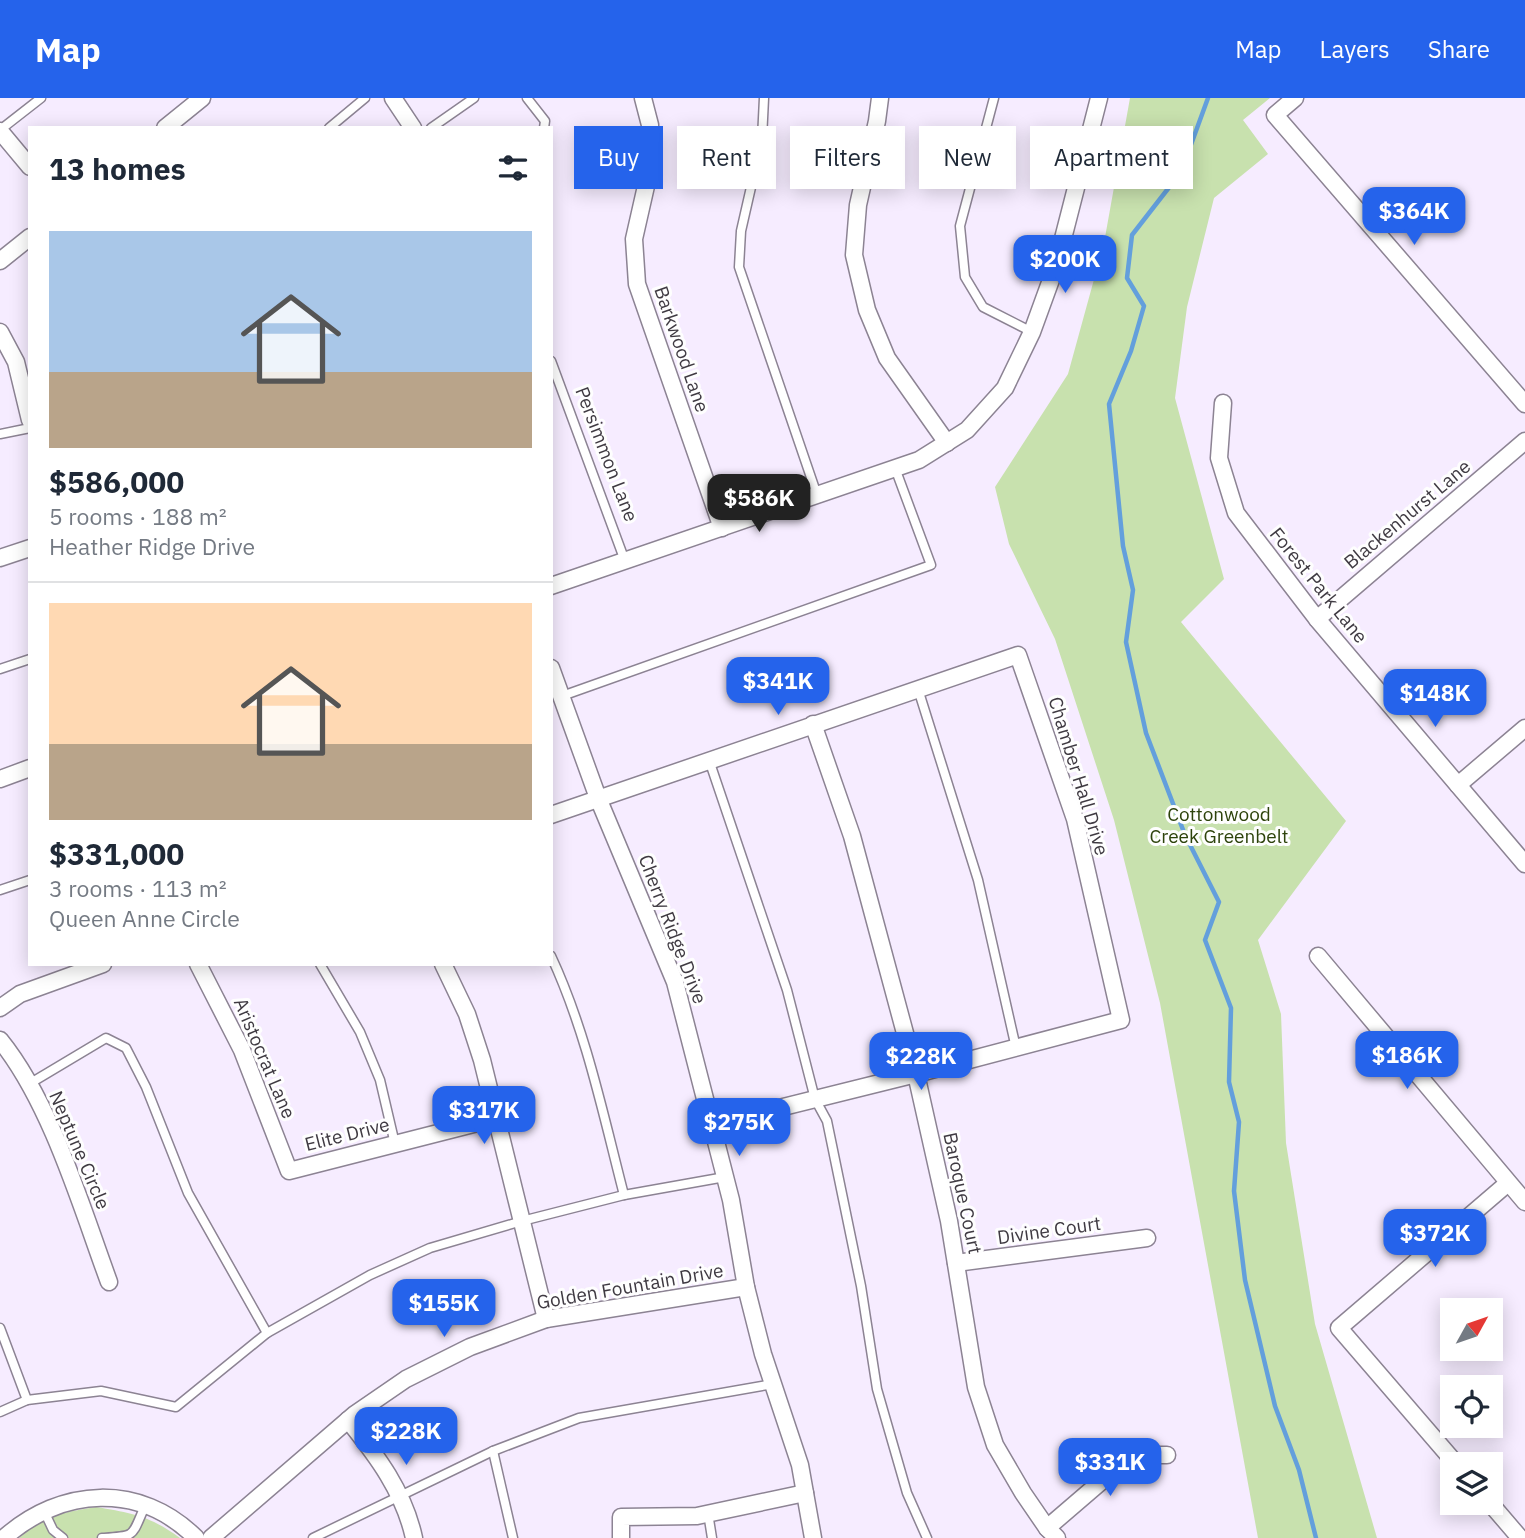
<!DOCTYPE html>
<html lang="en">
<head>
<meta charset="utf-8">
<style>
  :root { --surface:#fff; --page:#f6f6f7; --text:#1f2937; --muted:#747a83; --line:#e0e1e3; --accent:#2563eb }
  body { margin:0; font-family:"IBM Plex Sans",sans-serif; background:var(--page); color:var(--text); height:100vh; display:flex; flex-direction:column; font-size:26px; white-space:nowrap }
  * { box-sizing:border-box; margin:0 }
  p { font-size:23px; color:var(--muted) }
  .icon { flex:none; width:38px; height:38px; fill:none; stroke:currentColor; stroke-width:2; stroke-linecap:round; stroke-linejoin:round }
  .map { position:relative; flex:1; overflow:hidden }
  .drawer { position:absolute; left:28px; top:28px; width:525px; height:840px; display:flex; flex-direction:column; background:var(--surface); border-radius:0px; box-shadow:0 4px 18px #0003 }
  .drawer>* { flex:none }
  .top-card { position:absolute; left:574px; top:28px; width:665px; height:63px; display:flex; gap:14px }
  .needle { width:46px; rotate:50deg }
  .controls { position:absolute; left:1440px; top:1200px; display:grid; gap:14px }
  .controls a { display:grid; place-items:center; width:63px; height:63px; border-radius:0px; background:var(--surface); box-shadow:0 4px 18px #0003; font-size:35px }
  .price { position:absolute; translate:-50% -60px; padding:0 16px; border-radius:14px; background:var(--accent); color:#fff; font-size:23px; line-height:46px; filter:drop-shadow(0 2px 4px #0008) }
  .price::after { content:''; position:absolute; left:50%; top:42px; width:21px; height:16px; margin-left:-10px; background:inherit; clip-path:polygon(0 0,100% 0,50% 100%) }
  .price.current { background:#222; color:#fff }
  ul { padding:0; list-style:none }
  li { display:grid; align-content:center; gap:14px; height:371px; padding:0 21px }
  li+li { border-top:2px solid var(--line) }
  li span { display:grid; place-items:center; height:217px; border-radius:0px; color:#555 }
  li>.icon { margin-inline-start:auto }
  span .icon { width:126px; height:126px; fill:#fffc; stroke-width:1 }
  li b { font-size:30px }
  h2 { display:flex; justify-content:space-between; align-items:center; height:84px; padding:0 21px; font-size:30px }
  .chip { padding:0 24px; border-radius:0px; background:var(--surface); box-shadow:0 4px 18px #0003; font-size:24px; line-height:63px }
  .chip.current { background:var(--accent); color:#fff }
  header { display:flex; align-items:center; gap:42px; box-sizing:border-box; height:98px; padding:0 35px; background:var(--accent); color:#fff }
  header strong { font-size:33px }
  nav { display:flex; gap:38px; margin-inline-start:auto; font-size:24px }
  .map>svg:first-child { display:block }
</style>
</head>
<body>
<header>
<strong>Map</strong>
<nav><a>Map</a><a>Layers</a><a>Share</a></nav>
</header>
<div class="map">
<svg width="1525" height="1440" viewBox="0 0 1525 1440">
  <rect width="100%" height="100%" fill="#f6ecff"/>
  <!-- green -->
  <g fill="#c8e1ae">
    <path d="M1130 0H1270L1243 22 1268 56 1214 100 1187 209 1175 300 1224 481 1181 524 1346 723 1258 842 1281 916 1286 1045 1315 1226 1377 1440H1258L1160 905 1114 722 1055 541 1009 446 995 389 1068 276 1104 145Z"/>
    <path d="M96 1409C132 1415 150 1418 180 1440H19C43 1418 64 1414 96 1409Z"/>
  </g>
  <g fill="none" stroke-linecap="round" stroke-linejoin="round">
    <!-- stream -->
    <path stroke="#639fdc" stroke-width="4.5" d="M1208 0 1181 74 1132 137 1127 180 1144 208 1131 253 1109 306 1123 448 1133 492 1126 544 1146 635 1185 737 1219 804 1205 842 1231 910 1229 984 1239 1024 1234 1093 1245 1182 1275 1308 1299 1372 1316 1440"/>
    <defs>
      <g id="service">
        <path d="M527 0 545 23 544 30"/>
        <path d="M764 0 762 41 741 133 739 169 817 397"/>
        <path d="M994 0 960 128 965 179 983 209 1032 234"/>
        <path d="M329 30 365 0"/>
        <path d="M431 30 474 0"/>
        <path d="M0 32 41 0"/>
        <path d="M551 263 625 463"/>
        <path d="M0 336 30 330"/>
        <path d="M0 571 30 561"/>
        <path d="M918 591 978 782 1016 950"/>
        <path d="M562 598 931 467 895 370"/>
        <path d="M709 662 787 892 815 1001 827 1023 861 1188 877 1291 907 1395 927 1440"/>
        <path d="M0 792 30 782"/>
        <path d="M551 858C586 933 603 1016 624 1097"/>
        <path d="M320 866 360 934 380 982 395 1046"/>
        <path d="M29 986 106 940 126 950 146 989 188 1095 267 1235"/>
        <path d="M0 1230 27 1302"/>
        <path d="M0 1314 27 1302 101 1293 176 1309 267 1235 370 1177 430 1150 522 1123 624 1097 725 1079"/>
        <path d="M493 1353 513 1440"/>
        <path d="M44 1413 53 1432 63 1440"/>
        <path d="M708 1415 712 1440"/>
        <path d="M102 1440C137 1438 131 1439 145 1408"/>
        <path d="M313 1440 493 1353 579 1320 773 1286"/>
      </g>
      <g id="minor">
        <path d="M393 0 413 30"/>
        <path d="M643 0 650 27 651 66 634 141 637 186 722 430"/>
        <path d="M880 0 877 23 858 107 854 157 867 212 887 260 947 345"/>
        <path d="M1295 0 1275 17 1525 306"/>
        <path d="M165 30 202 0"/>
        <path d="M0 33 30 69"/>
        <path d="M0 163 30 139"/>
        <path d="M0 234 16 264 30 322"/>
        <path d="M1223 305 1219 360 1236 415 1317 521 1525 766"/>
        <path d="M0 460 30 450"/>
        <path d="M551 488 919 362 967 332 1005 290 1032 234 1056 168 1099 0"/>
        <path d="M1317 521 1525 343"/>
        <path d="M551 570 598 700 675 884 731 1102 746 1189 763 1256 800 1367 813 1440"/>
        <path d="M813 626 852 738 916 976 949 1123 976 1289 995 1347 1023 1395 1047 1430 1057 1440"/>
        <path d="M0 681 30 670"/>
        <path d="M1458 687 1525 630"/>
        <path d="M551 717 1018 557 1075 721 1121 922 916 976 711 1027"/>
        <path d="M1318 858 1525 1104"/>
        <path d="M198 866 242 952 289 1073 497 1020"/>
        <path d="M443 866 467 916 482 962 546 1221"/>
        <path d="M0 910 20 896 103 866"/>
        <path d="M0 942C51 1005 81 1108 109 1184"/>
        <path d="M956 1165 1147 1140"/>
        <path d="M348 1322C377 1358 404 1394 414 1440"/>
        <path d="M1457 1367 1339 1230 1508 1085"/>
        <path d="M1490 1405 1520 1440"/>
        <path d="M1047 1430 1132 1357H1167"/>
        <path d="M4 1440C61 1389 140 1384 196 1440"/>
        <path d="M211 1440 355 1316 406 1281 470 1249 546 1221 746 1189"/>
        <path d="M621 1440V1419L697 1418 805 1395"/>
      </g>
    </defs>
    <!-- service casing -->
    <use href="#service" stroke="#8c8393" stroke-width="11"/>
    <!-- minor casing -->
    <use href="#minor" stroke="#8c8393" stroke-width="19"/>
    <!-- service -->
    <use href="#service" stroke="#fff" stroke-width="8"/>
    <!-- minor -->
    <use href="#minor" stroke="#fff" stroke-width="16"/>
  </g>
  <g text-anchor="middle" stroke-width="6" stroke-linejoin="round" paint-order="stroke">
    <!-- street labels -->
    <g font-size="19" fill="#3f3a42" stroke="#fefefe">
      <text transform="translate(682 251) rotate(71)" y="7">Barkwood Lane</text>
      <text transform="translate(607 356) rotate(69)" y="7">Persimmon Lane</text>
      <text transform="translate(1407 416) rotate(-40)" y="7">Blackenhurst Lane</text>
      <text transform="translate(1319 487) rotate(51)" y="7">Forest Park Lane</text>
      <text transform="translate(1079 678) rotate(73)" y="7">Chamber Hall Drive</text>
      <text transform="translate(673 831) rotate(69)" y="7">Cherry Ridge Drive</text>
      <text transform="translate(265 960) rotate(67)" y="7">Aristocrat Lane</text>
      <text transform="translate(347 1036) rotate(-14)" y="7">Elite Drive</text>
      <text transform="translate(80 1052) rotate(67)" y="7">Neptune Circle</text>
      <text transform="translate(963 1095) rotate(78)" y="7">Baroque Court</text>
      <text transform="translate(1049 1132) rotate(-8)" y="7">Divine Court</text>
      <text transform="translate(630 1188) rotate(-10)" y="7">Golden Fountain Drive</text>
    </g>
    <!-- park labels -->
    <g font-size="19" fill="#2d430b" stroke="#fefefe">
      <text x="1219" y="723">Cottonwood<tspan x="1219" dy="22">Creek Greenbelt</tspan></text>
    </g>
  </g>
</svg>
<div class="controls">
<a><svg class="needle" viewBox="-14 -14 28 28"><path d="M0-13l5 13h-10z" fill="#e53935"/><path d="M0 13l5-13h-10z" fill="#747a83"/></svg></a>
<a><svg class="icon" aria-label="locate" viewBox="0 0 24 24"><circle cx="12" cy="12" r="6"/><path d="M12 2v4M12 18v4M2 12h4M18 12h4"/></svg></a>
<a><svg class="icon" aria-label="layers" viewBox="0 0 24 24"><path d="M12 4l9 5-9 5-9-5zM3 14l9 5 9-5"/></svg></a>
</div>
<b class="price" style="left:1414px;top:149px">$364K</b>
<b class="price" style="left:1065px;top:197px">$200K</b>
<b class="price current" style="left:759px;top:436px">$586K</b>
<b class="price" style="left:778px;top:619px">$341K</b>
<b class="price" style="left:1435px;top:631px">$148K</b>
<b class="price" style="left:1407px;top:993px">$186K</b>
<b class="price" style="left:921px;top:994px">$228K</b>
<b class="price" style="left:484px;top:1048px">$317K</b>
<b class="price" style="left:739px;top:1060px">$275K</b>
<b class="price" style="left:1435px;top:1171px">$372K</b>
<b class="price" style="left:444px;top:1241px">$155K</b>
<b class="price" style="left:406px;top:1369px">$228K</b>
<b class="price" style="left:1110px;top:1400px">$331K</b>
<div class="top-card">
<a class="chip current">Buy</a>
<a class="chip">Rent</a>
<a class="chip">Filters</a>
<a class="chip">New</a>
<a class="chip">Apartment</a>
</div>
<section class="drawer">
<h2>13 homes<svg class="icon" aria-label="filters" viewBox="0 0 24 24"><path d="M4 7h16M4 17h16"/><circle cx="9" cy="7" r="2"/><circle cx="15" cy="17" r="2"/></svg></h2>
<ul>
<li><span style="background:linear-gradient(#a9c7e8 65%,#b9a48a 0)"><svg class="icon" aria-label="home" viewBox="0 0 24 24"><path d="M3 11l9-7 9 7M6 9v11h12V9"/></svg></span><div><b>$586,000</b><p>5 rooms · 188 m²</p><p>Heather Ridge Drive</p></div></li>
<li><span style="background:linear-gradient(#ffd9b3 65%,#b9a48a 0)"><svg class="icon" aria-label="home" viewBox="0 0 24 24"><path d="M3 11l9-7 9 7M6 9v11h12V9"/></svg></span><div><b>$331,000</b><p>3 rooms · 113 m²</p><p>Queen Anne Circle</p></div></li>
</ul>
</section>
</div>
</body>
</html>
